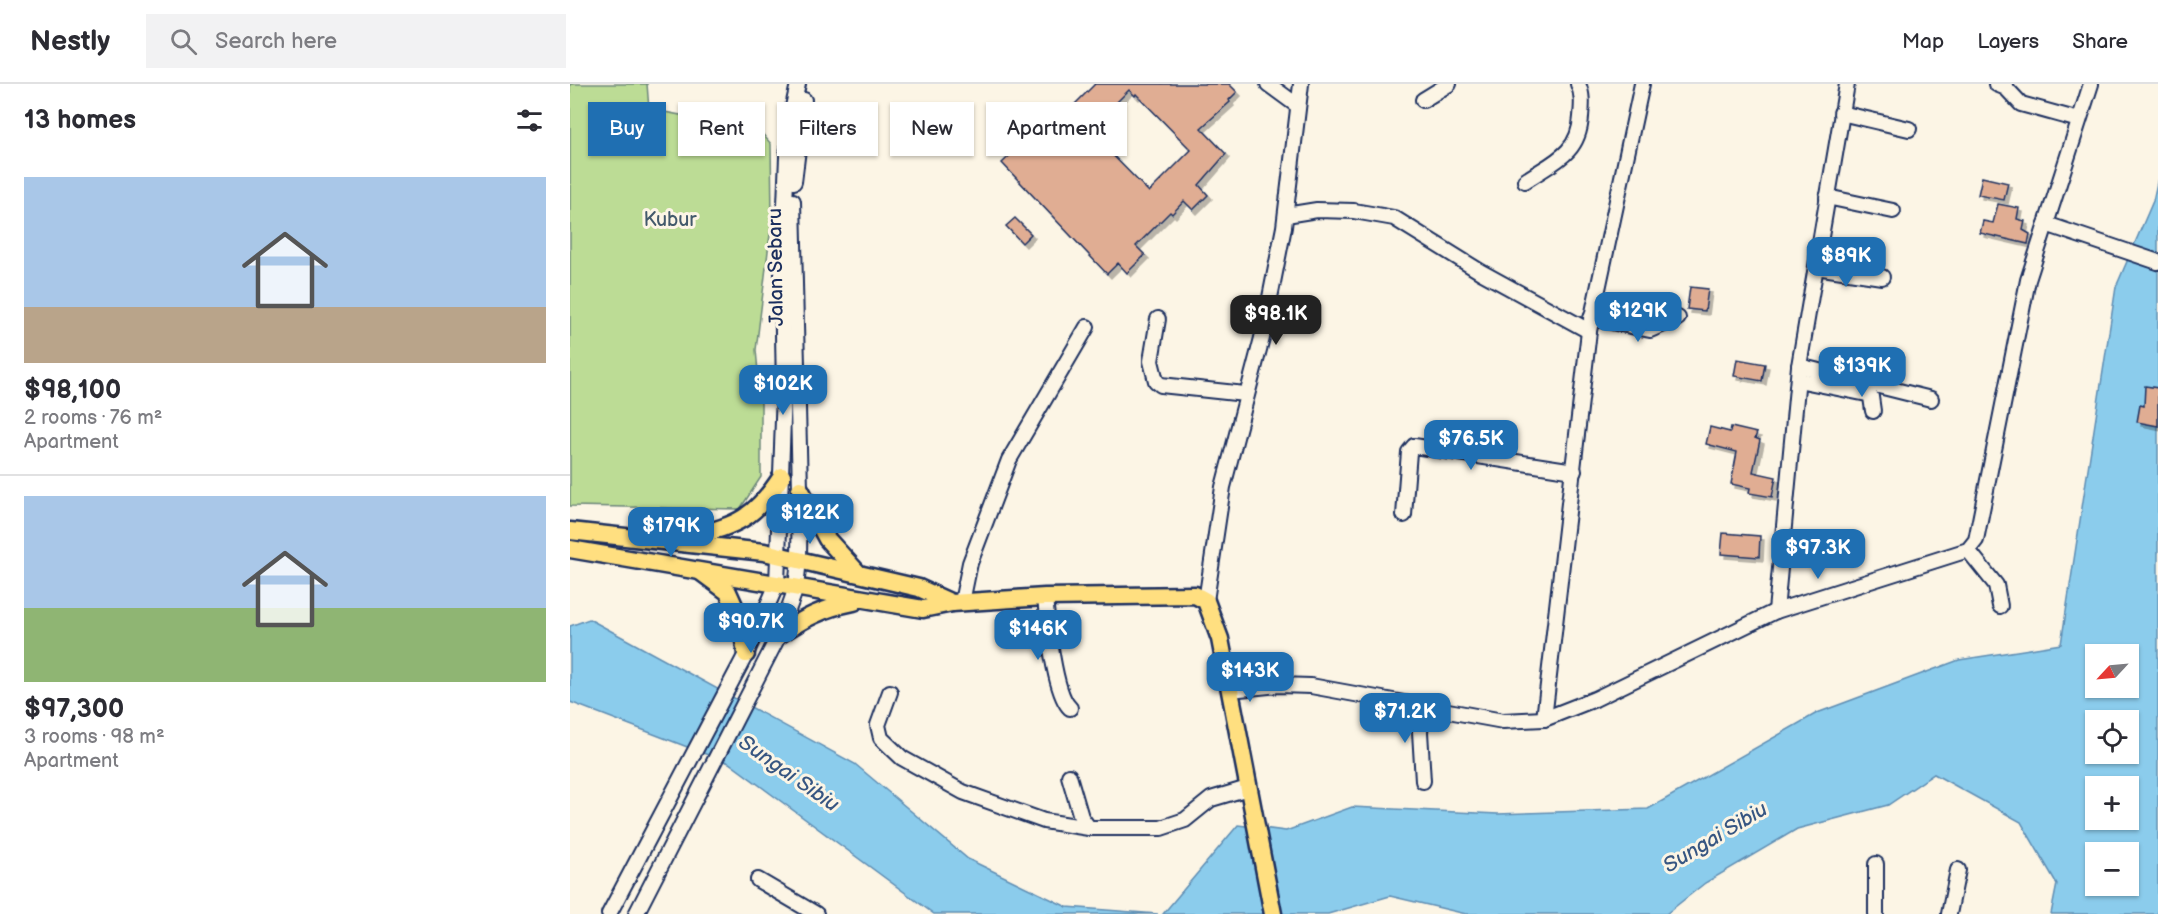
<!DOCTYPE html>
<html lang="en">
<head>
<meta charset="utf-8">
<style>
  :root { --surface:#fff; --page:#f2f2f3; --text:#2b2b33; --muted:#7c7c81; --line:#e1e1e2; --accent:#1f6fb2 }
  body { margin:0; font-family:"Balsamiq Sans",sans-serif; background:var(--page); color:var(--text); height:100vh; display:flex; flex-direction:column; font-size:22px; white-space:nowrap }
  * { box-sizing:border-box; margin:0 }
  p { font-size:20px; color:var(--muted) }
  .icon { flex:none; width:33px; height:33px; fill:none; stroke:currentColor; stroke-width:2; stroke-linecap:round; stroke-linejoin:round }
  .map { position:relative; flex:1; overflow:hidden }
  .drawer { display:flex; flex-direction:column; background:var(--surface); width:570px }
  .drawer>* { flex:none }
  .top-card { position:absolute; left:18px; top:18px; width:570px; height:54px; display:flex; gap:12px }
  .needle { width:39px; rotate:244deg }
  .fabs { position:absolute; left:1515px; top:560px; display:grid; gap:12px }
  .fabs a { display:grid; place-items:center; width:54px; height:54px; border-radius:0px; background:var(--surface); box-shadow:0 2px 4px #0004; font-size:30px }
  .price { position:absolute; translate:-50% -51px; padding:0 14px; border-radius:12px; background:var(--accent); color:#fff; font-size:20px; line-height:39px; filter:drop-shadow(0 2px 3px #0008) }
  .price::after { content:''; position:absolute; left:50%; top:36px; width:18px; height:14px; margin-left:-9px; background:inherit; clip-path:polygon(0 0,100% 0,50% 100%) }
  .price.current { background:#222; color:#fff }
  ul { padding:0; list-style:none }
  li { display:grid; align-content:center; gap:12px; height:318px; padding:0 24px }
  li+li { border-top:2px solid var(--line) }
  li span { display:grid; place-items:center; height:186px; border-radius:0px; color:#555 }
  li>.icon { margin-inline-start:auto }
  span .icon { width:108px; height:108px; fill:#fffc; stroke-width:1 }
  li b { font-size:26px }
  h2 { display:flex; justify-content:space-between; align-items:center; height:72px; padding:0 24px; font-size:26px }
  .pill { padding:0 21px; border-radius:0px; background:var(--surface); box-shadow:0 2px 4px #0004; font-size:21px; line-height:54px }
  .pill.current { background:var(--accent); color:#fff }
  header { display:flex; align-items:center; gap:36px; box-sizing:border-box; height:84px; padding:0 30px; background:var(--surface); border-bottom:2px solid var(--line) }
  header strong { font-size:28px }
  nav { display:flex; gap:33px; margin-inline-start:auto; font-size:21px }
  .search { width:420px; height:54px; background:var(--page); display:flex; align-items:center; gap:15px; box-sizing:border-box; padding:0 21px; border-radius:0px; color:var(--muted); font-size:22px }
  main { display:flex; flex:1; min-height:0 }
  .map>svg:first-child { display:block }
</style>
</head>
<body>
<header>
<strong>Nestly</strong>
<div class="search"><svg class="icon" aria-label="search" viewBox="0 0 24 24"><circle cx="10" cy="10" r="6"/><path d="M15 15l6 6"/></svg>Search here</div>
<nav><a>Map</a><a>Layers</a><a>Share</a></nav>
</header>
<main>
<section class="drawer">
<h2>13 homes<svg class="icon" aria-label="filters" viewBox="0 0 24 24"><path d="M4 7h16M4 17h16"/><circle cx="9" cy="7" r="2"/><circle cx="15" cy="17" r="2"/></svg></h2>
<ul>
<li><span style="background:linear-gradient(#a9c7e8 70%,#b9a48a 0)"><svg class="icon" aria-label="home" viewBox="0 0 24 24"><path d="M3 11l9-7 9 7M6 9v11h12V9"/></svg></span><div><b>$98,100</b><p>2 rooms · 76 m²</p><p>Apartment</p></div></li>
<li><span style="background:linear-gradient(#a9c7e8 60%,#8fb573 0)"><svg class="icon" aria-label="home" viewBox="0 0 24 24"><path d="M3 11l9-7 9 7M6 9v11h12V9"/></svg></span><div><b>$97,300</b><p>3 rooms · 98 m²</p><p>Apartment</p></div></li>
</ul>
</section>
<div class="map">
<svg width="1588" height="830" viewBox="0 0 1588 830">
  <defs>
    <filter id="shadow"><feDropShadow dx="4" dy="4" stdDeviation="0" flood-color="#0004"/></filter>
  </defs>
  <rect width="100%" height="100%" fill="#fcf5e5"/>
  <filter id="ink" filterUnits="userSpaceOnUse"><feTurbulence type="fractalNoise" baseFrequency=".0167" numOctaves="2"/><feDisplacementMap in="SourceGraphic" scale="12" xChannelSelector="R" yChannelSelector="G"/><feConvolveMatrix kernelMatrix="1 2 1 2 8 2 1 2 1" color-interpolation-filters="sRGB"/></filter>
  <g filter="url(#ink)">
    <!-- green -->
    <path fill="#bcdc95" stroke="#6c867a" stroke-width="1.5" d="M0 0H77L79 25 189 46 201 60 202 134 186 266 191 320V393L170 425 0 422Z"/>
    <!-- water -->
    <g fill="#8bccec" stroke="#5e8db3" stroke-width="1.5" fill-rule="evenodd">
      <path d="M1588 94V830H1481L1487 800 1451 738 1364 690 1318 721 1227 745 1135 799 1096 830H896L820 812 758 830H593L668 741 716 747 782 723 928 730 1078 725 1247 629 1389 576 1491 560 1546 203 1583 117ZM1526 570H1558V603H1526ZM1526 636H1558V669H1526ZM1526 702H1558V735H1526ZM1526 768H1558V801H1526Z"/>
      <path d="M19 535 285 680 398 775 497 823 588 830H364L159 679 0 618V542Z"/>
    </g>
    <!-- building -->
    <g fill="#e0ad93" stroke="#1b2f5e" stroke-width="1.5" fill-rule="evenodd" filter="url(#shadow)">
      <path d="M525 0H659L667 8 659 16 660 18 631 44 656 70 629 101 638 111 623 126 614 117 602 130 600 128 566 162 575 171 557 189 548 179 537 190 432 79 465 47 478 59 503 34 497 28ZM559 6 565 12 566 10 621 66 579 108 525 53 528 50 521 44Z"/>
      <path d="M1412 93 1438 99 1434 116 1408 111Z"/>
      <path d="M1428 120 1449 124 1447 135 1455 137 1453 146 1460 150 1458 160 1410 149 1413 137 1423 139Z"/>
      <path d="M445 134 461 150 452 159 436 142Z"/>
      <path d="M1120 203 1138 205 1135 227 1117 225Z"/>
      <path d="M1167 275 1195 280 1192 297 1164 292Z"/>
      <path d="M1575 302 1588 304V342L1567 338 1570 321 1574 322Z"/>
      <path d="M1140 343 1160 348 1161 343 1187 349 1185 354 1190 356 1183 388 1206 393 1202 413 1179 409 1180 404 1161 400 1167 368 1136 360Z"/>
      <path d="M1153 449 1190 452 1189 473 1151 470Z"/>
    </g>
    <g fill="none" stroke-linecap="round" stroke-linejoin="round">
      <defs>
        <g id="minor">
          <path d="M698 0 728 22"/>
          <path d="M1426 0 1436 4 1451 20 1509 36"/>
          <path d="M853 16 879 0"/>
          <path d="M1271 29 1339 45"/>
          <path d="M955 97C983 78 1009 70 1011 33 1012 21 1013 11 1008 0"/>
          <path d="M224 98 234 16"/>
          <path d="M1257 113 1323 127"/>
          <path d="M716 131 747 126 784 127 824 134 911 188 1019 247"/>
          <path d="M1476 140 1588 178"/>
          <path d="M1246 183 1312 193"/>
          <path d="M1021 234 1080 246 1108 234"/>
          <path d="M588 235 581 277 586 297 591 301 675 310"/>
          <path d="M1229 282 1361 315"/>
          <path d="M1228 296 1297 310 1301 313 1303 327"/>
          <path d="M834 431 839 368 844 362 1004 387"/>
          <path d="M1398 466 1426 501 1430 522"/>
          <path d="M475 513C477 536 484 610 500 624"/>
          <path d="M636 517 653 403 692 254 714 143 731 0"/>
          <path d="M392 518 400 479 439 376 517 243"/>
          <path d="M1206 527 1229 282 1277 0"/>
          <path d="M660 606 709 601 741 602 933 637 974 635 1025 615 1206 527 1398 466 1406 456 1458 196 1521 0"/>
          <path d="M320 608 308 641 311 654 332 674 393 708 474 737 519 744H591L615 736 641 715 678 704"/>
          <path d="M974 635 1019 247 1072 0"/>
          <path d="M499 692 511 733 519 744"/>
          <path d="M853 697 850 648 853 622"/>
          <path d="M188 796 246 830"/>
          <path d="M39 830 176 570 207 500 214 308 212 191 217 73 221 32 228 0"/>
          <path d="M66 830 209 551 226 504 229 475 230 405 223 117"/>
          <path d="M1306 830V780"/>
          <path d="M1379 830 1388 786"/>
        </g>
        <g id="major">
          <path d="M230 405 257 455 287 488"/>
          <path d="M0 447 194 468 349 504 382 519"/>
          <path d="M111 456C163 441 181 440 212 392"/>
          <path d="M0 465 353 525 382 519 475 513 625 511 636 517 650 555 703 830"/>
          <path d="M131 488 158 508 171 537 176 570"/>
          <path d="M209 551C234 534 254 524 284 518"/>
        </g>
      </defs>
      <!-- minor casing -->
      <use href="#minor" stroke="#1b2f5e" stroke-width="18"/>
      <!-- major casing -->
      <use href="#major" stroke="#1b2f5e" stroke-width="21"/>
      <!-- minor -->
      <use href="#minor" stroke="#fcf5e5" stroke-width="14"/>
      <!-- major -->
      <use href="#major" stroke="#ffdf80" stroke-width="16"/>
    </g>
  </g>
  <g text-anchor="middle" stroke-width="6" stroke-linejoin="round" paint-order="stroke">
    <!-- park labels -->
    <g font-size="20" fill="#435a6c" stroke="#fcf5e5">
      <text x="100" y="142">Kubur</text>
    </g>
    <!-- street labels -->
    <g font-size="20" fill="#1b2f5e" stroke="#fcf5e5">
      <text transform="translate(205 183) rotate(-91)" y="7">Jalan Sebaru</text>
    </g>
    <!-- water labels -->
    <g font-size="21" font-style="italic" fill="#375682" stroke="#fcf5e5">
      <text transform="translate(219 689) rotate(35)" y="7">Sungai Sibiu</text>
      <text transform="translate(1145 753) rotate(-31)" y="7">Sungai Sibiu</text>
    </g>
  </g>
</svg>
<div class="fabs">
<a><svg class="needle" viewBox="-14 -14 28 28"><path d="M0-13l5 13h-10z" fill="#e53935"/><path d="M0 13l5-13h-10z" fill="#7c7c81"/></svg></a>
<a><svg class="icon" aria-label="locate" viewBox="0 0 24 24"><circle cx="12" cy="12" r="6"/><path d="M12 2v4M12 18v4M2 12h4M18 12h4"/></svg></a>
<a>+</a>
<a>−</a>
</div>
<b class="price" style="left:1276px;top:204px">$89K</b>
<b class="price" style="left:1068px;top:259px">$129K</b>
<b class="price current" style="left:706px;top:262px">$98.1K</b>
<b class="price" style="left:1292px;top:314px">$139K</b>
<b class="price" style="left:213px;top:332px">$102K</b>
<b class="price" style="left:901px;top:387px">$76.5K</b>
<b class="price" style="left:240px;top:461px">$122K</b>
<b class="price" style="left:101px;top:474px">$179K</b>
<b class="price" style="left:1248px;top:496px">$97.3K</b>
<b class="price" style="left:181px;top:570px">$90.7K</b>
<b class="price" style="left:468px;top:577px">$146K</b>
<b class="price" style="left:680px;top:619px">$143K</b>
<b class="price" style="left:835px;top:660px">$71.2K</b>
<div class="top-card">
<a class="pill current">Buy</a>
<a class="pill">Rent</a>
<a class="pill">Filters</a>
<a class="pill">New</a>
<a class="pill">Apartment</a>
</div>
</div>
</main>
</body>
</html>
